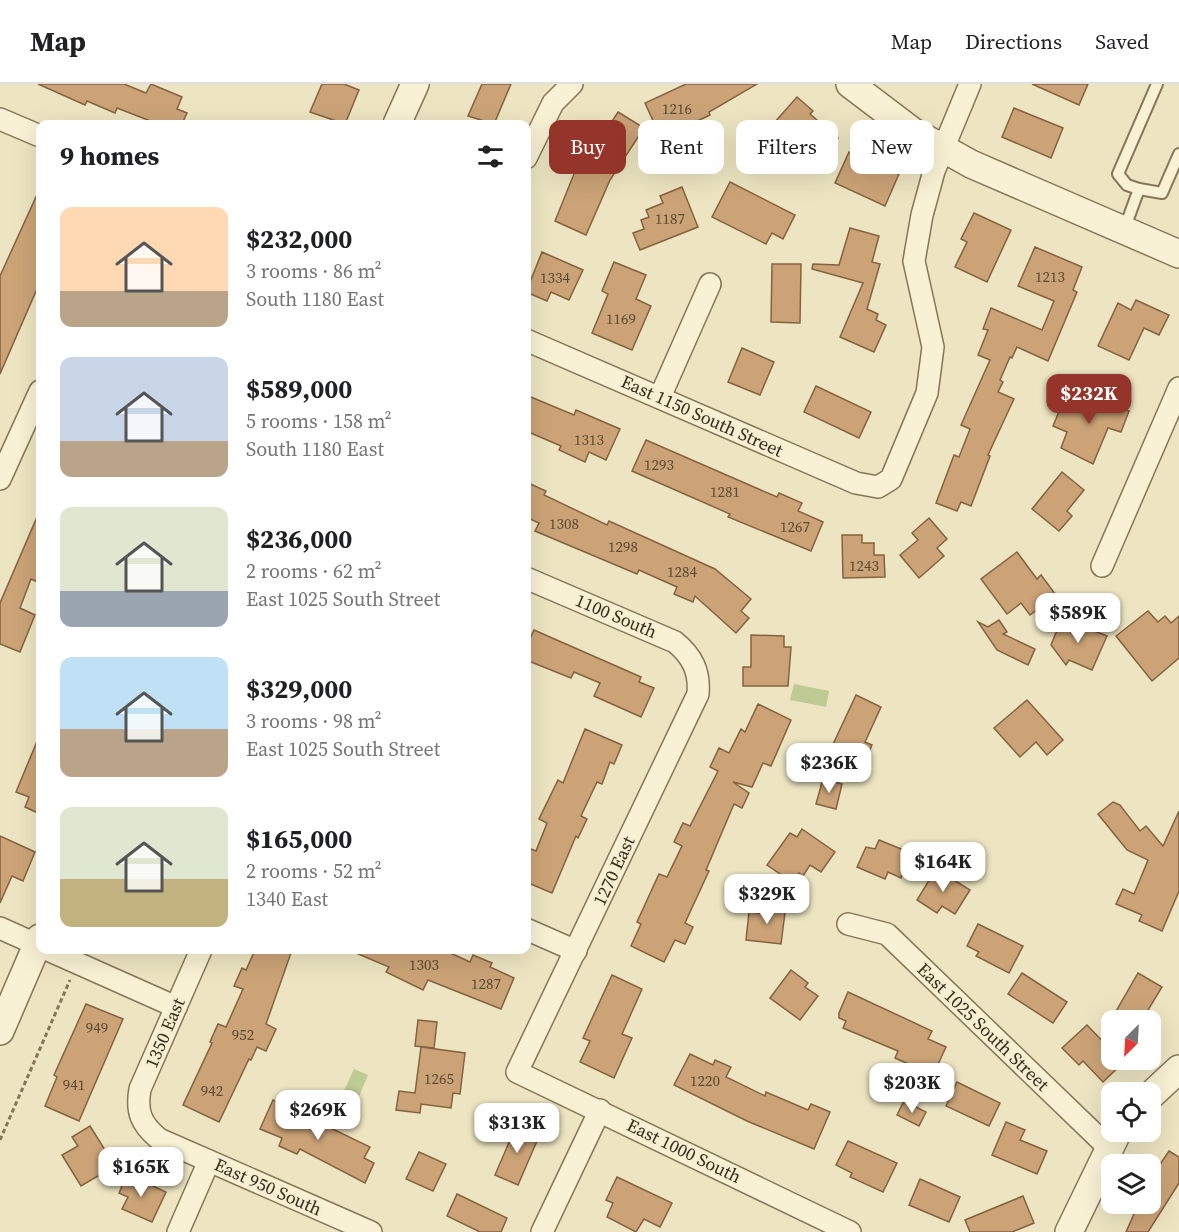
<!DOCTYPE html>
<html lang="en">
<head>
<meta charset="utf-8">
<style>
  :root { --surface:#fff; --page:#f2f2f2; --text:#202124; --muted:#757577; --line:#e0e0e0; --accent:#94342a }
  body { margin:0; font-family:"Source Serif 4",serif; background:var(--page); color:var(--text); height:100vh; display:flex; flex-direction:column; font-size:22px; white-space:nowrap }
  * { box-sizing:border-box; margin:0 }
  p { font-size:20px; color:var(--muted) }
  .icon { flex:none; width:33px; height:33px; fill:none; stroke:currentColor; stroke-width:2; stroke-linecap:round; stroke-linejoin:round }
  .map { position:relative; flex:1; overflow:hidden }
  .sheet { position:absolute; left:36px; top:36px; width:495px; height:834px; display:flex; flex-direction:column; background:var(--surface); border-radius:12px; box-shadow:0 6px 24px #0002 }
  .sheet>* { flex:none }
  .guide { position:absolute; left:549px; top:36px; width:540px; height:54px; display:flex; gap:12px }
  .needle { width:39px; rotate:204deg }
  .buttons { position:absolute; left:1101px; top:926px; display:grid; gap:12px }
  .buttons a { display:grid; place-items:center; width:60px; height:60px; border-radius:12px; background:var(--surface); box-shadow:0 6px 24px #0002; font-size:30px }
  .price { position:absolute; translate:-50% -51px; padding:0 14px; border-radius:12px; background:#fff; color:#222; font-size:20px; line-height:39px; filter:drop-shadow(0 2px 3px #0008) }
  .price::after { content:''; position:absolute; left:50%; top:36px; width:18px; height:14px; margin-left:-9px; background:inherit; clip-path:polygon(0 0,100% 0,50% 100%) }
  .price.selected { background:var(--accent); color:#fff }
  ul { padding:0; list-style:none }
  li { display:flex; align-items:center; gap:18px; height:150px; padding:0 24px }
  li span { display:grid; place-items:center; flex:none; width:168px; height:120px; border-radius:12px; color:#555 }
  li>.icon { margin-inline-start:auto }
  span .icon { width:72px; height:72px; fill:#fffc; stroke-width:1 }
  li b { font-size:26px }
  h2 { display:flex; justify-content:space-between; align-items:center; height:72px; padding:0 24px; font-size:26px }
  .pill { padding:0 21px; border-radius:12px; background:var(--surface); box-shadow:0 6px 24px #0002; font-size:21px; line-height:54px }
  .pill.selected { background:var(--accent); color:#fff }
  header { display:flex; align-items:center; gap:36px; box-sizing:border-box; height:84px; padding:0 30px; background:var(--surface); border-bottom:2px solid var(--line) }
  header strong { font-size:28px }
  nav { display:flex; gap:33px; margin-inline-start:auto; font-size:21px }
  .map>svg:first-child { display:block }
</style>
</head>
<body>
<header>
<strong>Map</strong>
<nav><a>Map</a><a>Directions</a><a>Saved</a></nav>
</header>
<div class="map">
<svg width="1179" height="1148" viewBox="0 0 1179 1148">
  <rect width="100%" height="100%" fill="#ede5c1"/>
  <!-- garden -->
  <g fill="#bfcb95">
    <path d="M794 600 829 607 826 623 790 616Z"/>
    <path d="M354 985 368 991 354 1024 339 1017Z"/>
  </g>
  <!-- building -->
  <g fill="#cba377" stroke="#85623f" stroke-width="1.5">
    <path d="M38 0H124L146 9 151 0 182 13 177 25 187 29 182 40H158L117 24 115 29 87 17 85 21Z"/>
    <path d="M322 0H344L359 6 345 40 310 28Z"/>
    <path d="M482 0H511L494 40 468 32Z"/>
    <path d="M686 0H757L709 28 710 31 661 54 645 19Z"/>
    <path d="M1032 0H1088L1079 21Z"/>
    <path d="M797 13 813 27 810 30 838 54 813 82 782 55 787 50 774 39Z"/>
    <path d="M1014 24 1063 44 1051 74 1002 53Z"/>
    <path d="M618 28 644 44 610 96 586 151 555 137 584 65 595 48 602 53Z"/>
    <path d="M849 68 899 90 885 122 835 99Z"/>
    <path d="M730 98 795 131 783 155 772 149 766 160 712 133Z"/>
    <path d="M682 103 698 143 640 166 633 149 644 145 641 136 649 133 646 126 663 119 660 112Z"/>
    <path d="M40 104V198L0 290V192Z"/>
    <path d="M974 129 1011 146 987 198 955 183 967 158 961 155Z"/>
    <path d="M850 144 879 152 872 178 880 180 867 225 878 230 876 236 886 241 874 268 840 253 863 199 812 185 813 180 839 181Z"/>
    <path d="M1035 163 1082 183 1073 206 1077 208 1048 277 1017 263 1012 274 1010 273 1000 296 1003 298 998 308 1014 315 988 371 990 372 971 422 961 418 957 427 936 419 954 371 959 373 970 345 961 341 990 276 978 271 988 246 983 245 991 224 1042 246 1054 217 1018 202Z"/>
    <path d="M542 168 583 186 569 216 551 208 547 217 526 208Z"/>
    <path d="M614 178 646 191 636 215 651 222 632 266 592 249 608 210 602 207Z"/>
    <path d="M772 180H801L800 239 771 238Z"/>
    <path d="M1136 216 1169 231 1159 251 1144 244 1129 276 1098 262 1118 219 1131 226Z"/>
    <path d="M742 264 774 278 760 311 728 298Z"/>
    <path d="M816 302 871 328 859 354 804 328Z"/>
    <path d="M1085 309 1129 327 1121 348 1108 344 1093 380 1061 364 1067 348 1053 342 1063 318 1078 324Z"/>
    <path d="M526 311 574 331 576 326 620 345 606 376 589 368 585 378 559 366 561 362 526 347Z"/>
    <path d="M646 356 777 413 779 409 802 419 798 427 823 438 811 467 728 433 730 430 632 387Z"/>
    <path d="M1062 388 1084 406 1067 427 1072 432 1059 447 1032 425Z"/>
    <path d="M526 398 546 407 544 411 607 441 609 437 715 485 751 515 741 527 749 534 736 549 695 512 693 518 674 510 677 503 639 486 637 490 535 447 539 439 526 433Z"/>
    <path d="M40 426V499L31 495 20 524 35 531 20 568 0 560V519Z"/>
    <path d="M929 434 947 455 937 464 944 472 919 494 900 471 918 456 912 449Z"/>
    <path d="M842 451H862V459H874V471H884L885 493 843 494Z"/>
    <path d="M1017 468 1037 495 1041 491 1056 511 1030 531 1021 519 1007 530 981 495Z"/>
    <path d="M1148 527 1158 538 1165 532 1171 539 1179 532V574L1152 597 1116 552Z"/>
    <path d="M1062 534 1107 552 1092 586 1069 576 1066 581 1051 561Z"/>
    <path d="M999 536 1007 548 1003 550 1035 565 1028 581 997 566 978 538 988 543Z"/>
    <path d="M534 546 641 593 639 598 654 604 641 633 594 612 600 599 574 588 571 594 526 576V563Z"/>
    <path d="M751 551 784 552V563H791L788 602H743V583H751Z"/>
    <path d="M856 611 881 623 865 658 872 661 862 684 829 669Z"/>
    <path d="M1027 616 1063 656 1047 671 1036 658 1020 673 994 644Z"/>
    <path d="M758 620 791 636 771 682 763 679 752 703 733 698 749 709 742 724 734 720 706 786 709 787 685 839 693 843 685 860 675 856 664 878 631 862 641 840 637 838 659 790 667 793 682 762 674 758 683 739 690 742 718 687 710 683 719 664 729 669 741 645 745 648Z"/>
    <path d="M585 645 622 661 614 680 610 678 602 700 597 698 581 732 587 735 578 754 576 752 552 809 526 798V763L536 767 547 739 539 735 558 696 563 699Z"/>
    <path d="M40 650V730L25 723 29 713 16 708Z"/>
    <path d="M823 695 842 700 836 725 816 720Z"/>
    <path d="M1113 718 1120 721 1140 747 1146 742 1163 762 1179 727V807L1162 847 1139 837 1142 831 1116 820 1123 805 1134 810 1148 776 1127 766 1098 730Z"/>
    <path d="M802 745 835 768 821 788 810 781 803 792 799 789 792 798 767 781 790 749 797 753Z"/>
    <path d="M0 752 35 768 23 797 12 792 0 819Z"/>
    <path d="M879 756 911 769 901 794 888 788 885 795 857 783 866 763 875 765Z"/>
    <path d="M936 785 970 806 955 830 942 822 937 829 917 816Z"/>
    <path d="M769 819 786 821 781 860 746 856 749 828 768 830Z"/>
    <path d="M978 840 1023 862 1009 889 976 872 979 868 967 862Z"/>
    <path d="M255 866H284L291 869 266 940 276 945 266 967 257 963 251 976 249 975 219 1038 183 1021 212 959 210 958 218 940 226 943 243 905 234 902 242 884 246 886Z"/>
    <path d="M349 866H444L470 878 473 871 492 879 490 883 514 894 501 925 428 896 423 906 386 888 389 883Z"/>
    <path d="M791 886 808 899 805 903 818 912 800 936 770 914Z"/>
    <path d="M1022 889 1067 918 1053 939 1008 910Z"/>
    <path d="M1138 889 1162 903 1142 936H1111Z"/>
    <path d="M612 891 642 905 622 950 632 954 614 994 580 978 590 957 583 954Z"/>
    <path d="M848 908 932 947 928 955 946 963 933 991 895 974 898 967 843 944 846 937 839 934V929Z"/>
    <path d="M86 920 123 935 79 1037 45 1022 57 993 54 991Z"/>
    <path d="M418 936 437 938 434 964 415 962Z"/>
    <path d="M1087 941 1112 967V975H1119L1123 979 1103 998 1083 977 1079 981 1062 964Z"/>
    <path d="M421 963 465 969 460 1010 453 1009 451 1024 421 1020 420 1029 396 1026 399 1007 415 1009Z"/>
    <path d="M690 970 713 981 715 976 731 983 726 993 765 1012 766 1008 808 1026 811 1020 830 1028 814 1065 747 1037 674 1001Z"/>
    <path d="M957 998 1000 1019 989 1042 946 1022Z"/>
    <path d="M273 1016 370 1063 364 1074 374 1079 365 1099 300 1065 297 1070 279 1062 282 1054 260 1045Z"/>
    <path d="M904 1017 926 1028 919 1042 897 1031Z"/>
    <path d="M1006 1038 1025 1046 1020 1056 1047 1067 1037 1090 992 1071Z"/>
    <path d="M517 1040 540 1050 518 1101 495 1091Z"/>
    <path d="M90 1042 115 1082 81 1102 62 1071 78 1062 72 1053Z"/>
    <path d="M848 1057 897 1079 883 1108 850 1093 852 1089 836 1081Z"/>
    <path d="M1169 1067 1179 1073V1099L1148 1148H1126L1137 1123 1150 1129V1095Z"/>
    <path d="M419 1068 446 1080 433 1107 406 1095Z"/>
    <path d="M127 1090 166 1108 152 1138 122 1125 128 1113 119 1109Z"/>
    <path d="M617 1093 672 1119 660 1143 644 1135 636 1148 607 1133 613 1119 606 1116Z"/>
    <path d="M920 1095 960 1113 949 1138 909 1121Z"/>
    <path d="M457 1110 507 1134 501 1148H480L447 1132Z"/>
    <path d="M1023 1112 1034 1139 1012 1148H970L965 1136Z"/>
  </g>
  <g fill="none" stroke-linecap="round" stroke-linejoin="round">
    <defs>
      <g id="service">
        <path d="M1139 105 1162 109 1179 70"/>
        <path d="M1124 146 1139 105 1127 101 1118 90 1157 0"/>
      </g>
      <g id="minor">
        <path d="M0 35 40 52"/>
        <path d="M526 74 553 19 572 0"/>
        <path d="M526 256 856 399 878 403 891 395 927 309 933 263 914 177 922 131 934 87 970 0"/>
        <path d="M660 313 710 200"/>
        <path d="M0 395 40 307"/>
        <path d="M1102 482 1179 304"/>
        <path d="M526 494 675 558C692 572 700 587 698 610L517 988 850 1148"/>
        <path d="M848 840 887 850 1108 1063"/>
        <path d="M0 844 40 862"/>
        <path d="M526 845 576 867"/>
        <path d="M48 866 176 923"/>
        <path d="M201 866 140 1005C136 1028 141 1040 159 1055L371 1148"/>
        <path d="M178 1148 209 1077"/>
        <path d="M542 1148 600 1026"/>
      </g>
      <g id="tertiary">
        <path d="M850 0 912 47 971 80 1179 170"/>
        <path d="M397 40 415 0"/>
        <path d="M0 947 40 854"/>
        <path d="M1150 1012 1179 985"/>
        <path d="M1069 1148 1118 1047"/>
      </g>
    </defs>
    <!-- service casing -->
    <use href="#service" stroke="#867659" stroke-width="14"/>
    <!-- minor casing -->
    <use href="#minor" stroke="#867659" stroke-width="24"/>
    <!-- tertiary casing -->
    <use href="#tertiary" stroke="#867659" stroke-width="30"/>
    <!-- path -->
    <path stroke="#867659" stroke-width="3" stroke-dasharray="4.5 3" stroke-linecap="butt" d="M0 1056 70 896"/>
    <!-- service -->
    <use href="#service" stroke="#f8f1d4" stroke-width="10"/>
    <!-- minor -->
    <use href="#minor" stroke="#f8f1d4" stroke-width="21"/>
    <!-- tertiary -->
    <use href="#tertiary" stroke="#f8f1d4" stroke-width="27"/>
  </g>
  <g text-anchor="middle" stroke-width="5" stroke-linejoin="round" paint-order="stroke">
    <!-- number labels -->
    <g font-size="15" fill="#5b4a34">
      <text x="677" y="30">1216</text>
      <text x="670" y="140">1187</text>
      <text x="1050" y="198">1213</text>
      <text x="555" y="199">1334</text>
      <text x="621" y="240">1169</text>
      <text x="589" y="361">1313</text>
      <text x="659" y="386">1293</text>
      <text x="725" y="413">1281</text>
      <text x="564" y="445">1308</text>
      <text x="795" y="448">1267</text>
      <text x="623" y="468">1298</text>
      <text x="864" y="487">1243</text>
      <text x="682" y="493">1284</text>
      <text x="424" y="886">1303</text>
      <text x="486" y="905">1287</text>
      <text x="97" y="949">949</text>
      <text x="243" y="956">952</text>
      <text x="439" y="1000">1265</text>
      <text x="705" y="1002">1220</text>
      <text x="74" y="1006">941</text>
      <text x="212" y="1012">942</text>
    </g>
    <!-- street labels -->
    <g font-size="18" fill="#362c1d" stroke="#f5eed0">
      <text transform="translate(702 332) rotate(24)" y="6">East 1150 South Street</text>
      <text transform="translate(616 532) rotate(23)" y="6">1100 South</text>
      <text transform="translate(614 787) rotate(-65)" y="6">1270 East</text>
      <text transform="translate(983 943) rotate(44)" y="6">East 1025 South Street</text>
      <text transform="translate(165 949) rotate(-67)" y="6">1350 East</text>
      <text transform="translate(684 1067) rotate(26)" y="6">East 1000 South</text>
      <text transform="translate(268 1103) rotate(24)" y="6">East 950 South</text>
    </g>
  </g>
</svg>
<div class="buttons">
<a><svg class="needle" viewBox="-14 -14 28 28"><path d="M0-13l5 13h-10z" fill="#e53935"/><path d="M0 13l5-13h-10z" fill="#757577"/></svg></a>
<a><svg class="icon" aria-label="locate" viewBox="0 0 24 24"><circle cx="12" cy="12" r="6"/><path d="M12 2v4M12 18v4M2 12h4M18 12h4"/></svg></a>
<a><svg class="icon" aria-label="layers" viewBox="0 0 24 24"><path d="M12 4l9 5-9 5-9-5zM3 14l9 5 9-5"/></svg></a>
</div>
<b class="price selected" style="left:1089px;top:341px">$232K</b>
<b class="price" style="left:1078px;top:560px">$589K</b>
<b class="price" style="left:829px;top:710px">$236K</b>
<b class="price" style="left:943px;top:809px">$164K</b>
<b class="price" style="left:767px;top:841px">$329K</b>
<b class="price" style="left:912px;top:1030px">$203K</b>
<b class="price" style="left:318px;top:1057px">$269K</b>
<b class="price" style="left:517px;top:1070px">$313K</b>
<b class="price" style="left:141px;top:1114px">$165K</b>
<div class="guide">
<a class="pill selected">Buy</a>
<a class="pill">Rent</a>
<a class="pill">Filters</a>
<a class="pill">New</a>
</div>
<section class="sheet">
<h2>9 homes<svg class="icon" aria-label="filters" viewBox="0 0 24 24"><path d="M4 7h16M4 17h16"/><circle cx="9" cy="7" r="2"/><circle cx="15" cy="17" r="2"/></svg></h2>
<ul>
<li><span style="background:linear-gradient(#ffd9b3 70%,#b9a48a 0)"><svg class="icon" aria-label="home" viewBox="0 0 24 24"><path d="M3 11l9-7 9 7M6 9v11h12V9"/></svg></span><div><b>$232,000</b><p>3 rooms · 86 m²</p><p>South 1180 East</p></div></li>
<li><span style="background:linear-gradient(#c9d6e8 70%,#b9a48a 0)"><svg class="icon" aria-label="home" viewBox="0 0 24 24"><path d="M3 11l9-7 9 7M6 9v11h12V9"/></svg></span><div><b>$589,000</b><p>5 rooms · 158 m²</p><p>South 1180 East</p></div></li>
<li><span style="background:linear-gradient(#dfe7d0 70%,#9aa5b1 0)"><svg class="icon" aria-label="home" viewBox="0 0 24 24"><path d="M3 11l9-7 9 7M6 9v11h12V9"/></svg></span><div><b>$236,000</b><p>2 rooms · 62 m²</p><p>East 1025 South Street</p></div></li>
<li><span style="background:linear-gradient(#bfe0f5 60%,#b9a48a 0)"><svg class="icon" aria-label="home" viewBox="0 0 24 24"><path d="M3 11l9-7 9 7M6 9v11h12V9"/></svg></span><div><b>$329,000</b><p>3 rooms · 98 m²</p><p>East 1025 South Street</p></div></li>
<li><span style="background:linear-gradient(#dfe7d0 60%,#c2b280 0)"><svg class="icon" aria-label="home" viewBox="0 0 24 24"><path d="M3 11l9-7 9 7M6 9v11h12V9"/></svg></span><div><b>$165,000</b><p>2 rooms · 52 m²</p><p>1340 East</p></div></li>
</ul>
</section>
</div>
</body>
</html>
